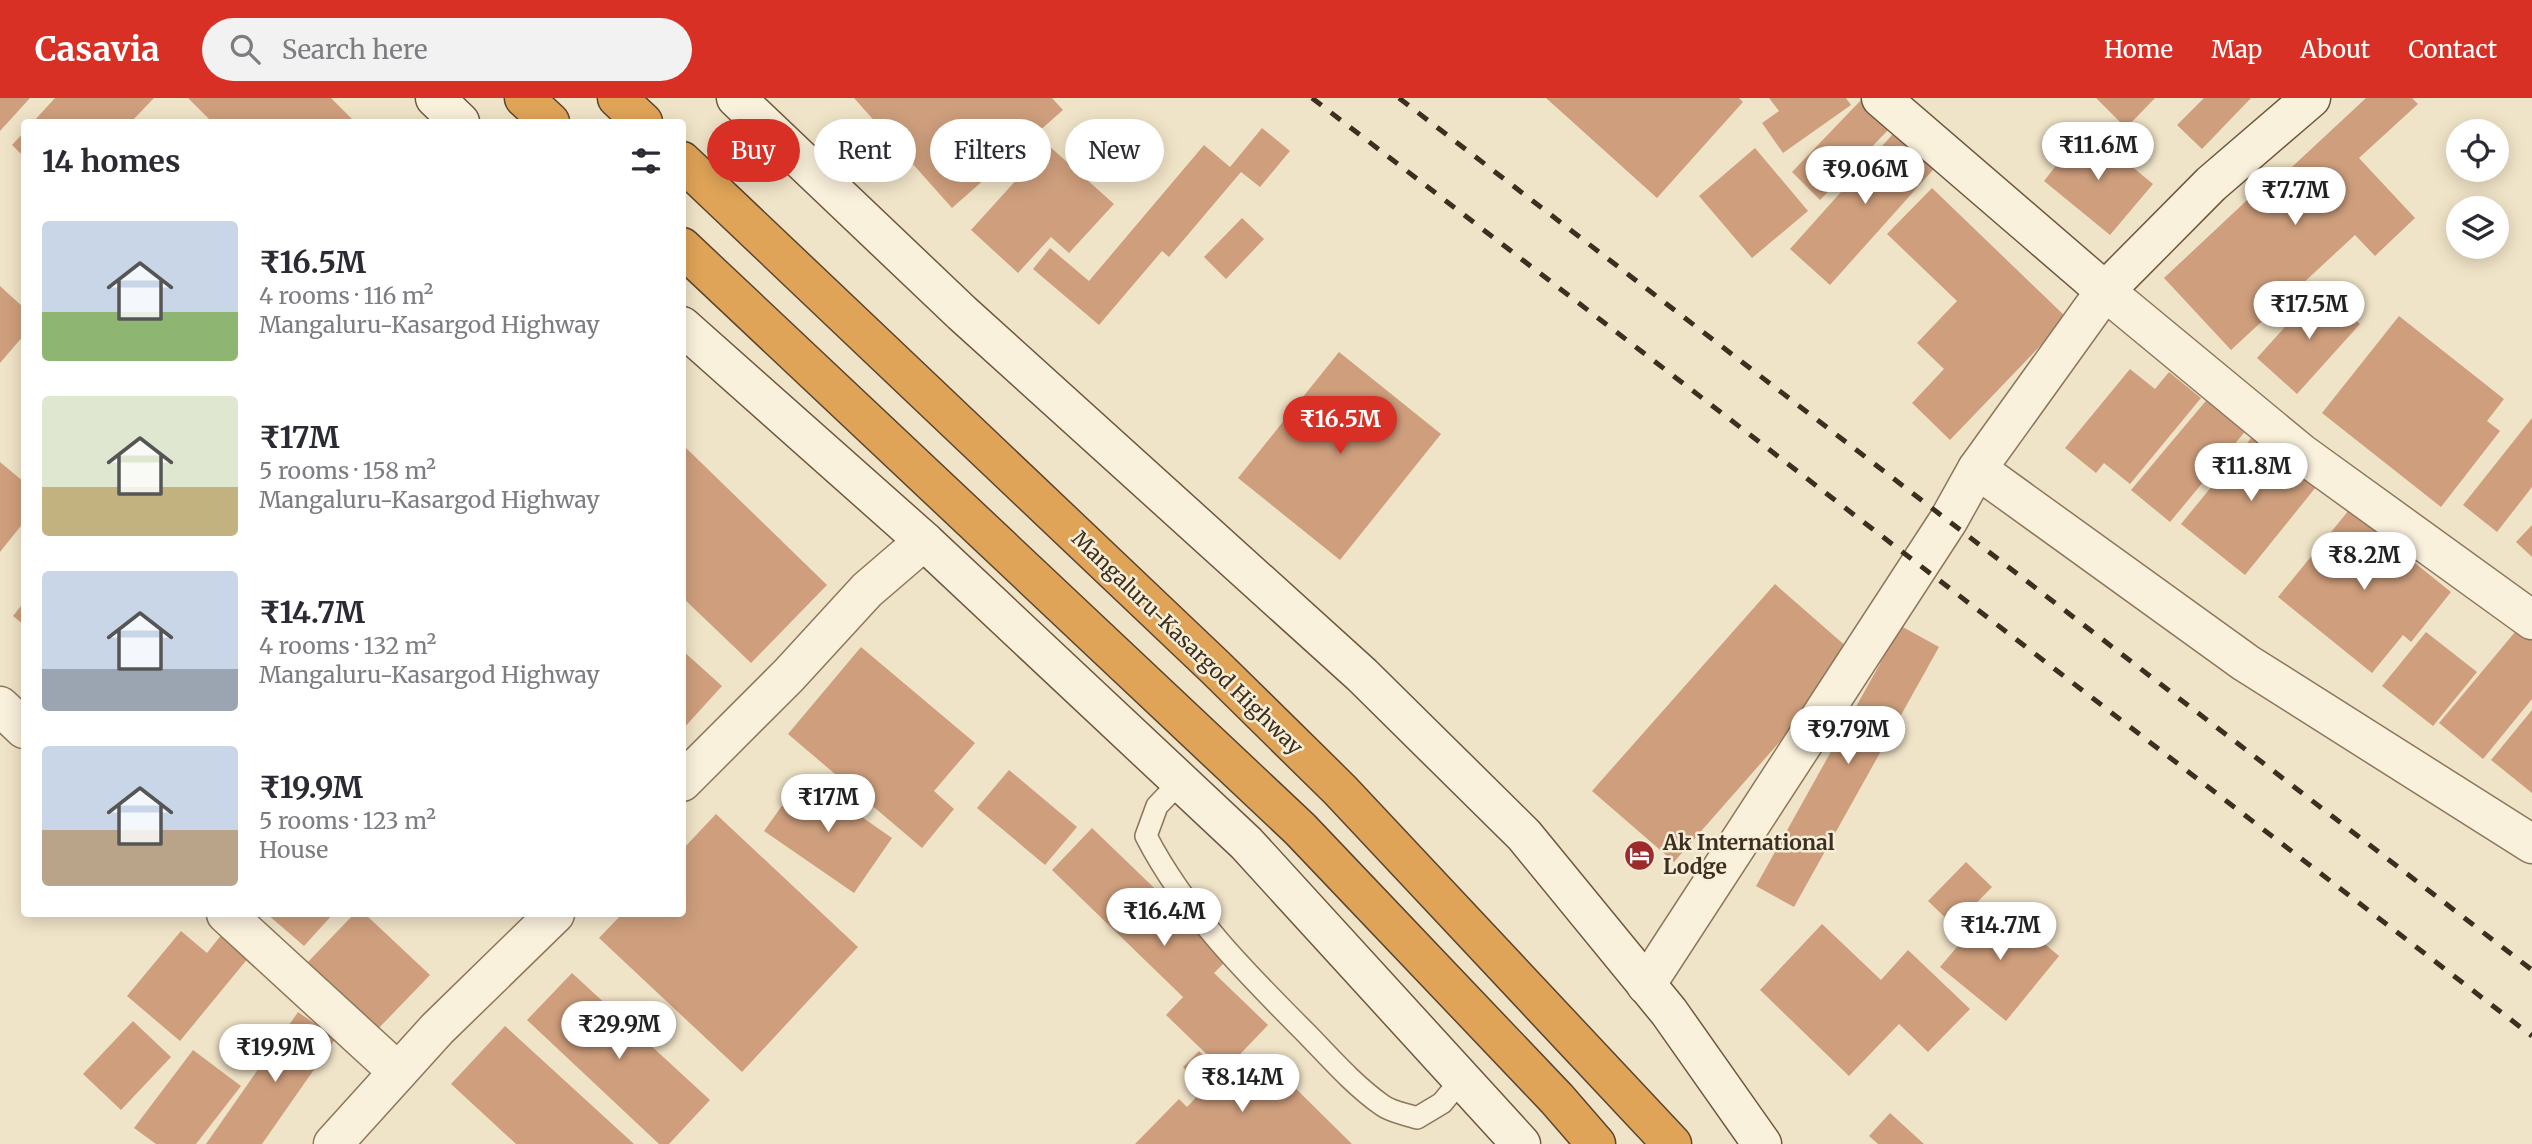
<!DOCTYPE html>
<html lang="en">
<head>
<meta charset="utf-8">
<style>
  :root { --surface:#fff; --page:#f2f2f3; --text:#2b2b33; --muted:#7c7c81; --accent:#d93025 }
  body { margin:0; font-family:Merriweather,serif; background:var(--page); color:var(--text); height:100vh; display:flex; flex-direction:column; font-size:26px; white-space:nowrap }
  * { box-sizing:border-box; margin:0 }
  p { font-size:23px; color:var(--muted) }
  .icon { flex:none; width:38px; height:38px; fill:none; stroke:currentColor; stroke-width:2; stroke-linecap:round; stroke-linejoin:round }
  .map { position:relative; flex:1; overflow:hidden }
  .drawer { position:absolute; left:21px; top:21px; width:665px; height:798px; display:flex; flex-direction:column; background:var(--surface); border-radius:7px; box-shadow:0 4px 18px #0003 }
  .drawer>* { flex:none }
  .guide { position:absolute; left:707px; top:21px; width:665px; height:63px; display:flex; gap:14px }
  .controls { position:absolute; left:2446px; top:21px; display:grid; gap:14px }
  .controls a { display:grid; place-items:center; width:63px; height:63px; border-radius:50%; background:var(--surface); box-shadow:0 4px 18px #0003; font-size:35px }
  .price { position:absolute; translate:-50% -60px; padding:0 16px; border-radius:24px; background:#fff; color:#222; font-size:23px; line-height:46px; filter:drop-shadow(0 2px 4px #0008) }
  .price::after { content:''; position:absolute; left:50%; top:42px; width:21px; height:16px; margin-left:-10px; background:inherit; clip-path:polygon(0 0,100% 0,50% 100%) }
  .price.current { background:var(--accent); color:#fff }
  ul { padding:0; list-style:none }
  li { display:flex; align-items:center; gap:21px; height:175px; padding:0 21px }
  li span { display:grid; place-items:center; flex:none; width:196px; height:140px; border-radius:7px; color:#555 }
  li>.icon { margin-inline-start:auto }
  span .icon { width:84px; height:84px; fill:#fffc; stroke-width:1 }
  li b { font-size:30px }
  h2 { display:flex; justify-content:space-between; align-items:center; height:84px; padding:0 21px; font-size:30px }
  .tag { padding:0 24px; border-radius:32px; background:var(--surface); box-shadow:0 4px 18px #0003; font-size:24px; line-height:63px }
  .tag.current { background:var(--accent); color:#fff }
  header { display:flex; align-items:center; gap:42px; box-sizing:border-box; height:98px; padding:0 35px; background:var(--accent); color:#fff }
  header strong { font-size:33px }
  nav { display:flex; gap:38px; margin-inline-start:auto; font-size:24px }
  .search { width:490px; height:63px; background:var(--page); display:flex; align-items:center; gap:18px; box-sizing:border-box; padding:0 24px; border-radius:38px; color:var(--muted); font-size:26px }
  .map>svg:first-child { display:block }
</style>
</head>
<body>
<header>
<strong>Casavia</strong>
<div class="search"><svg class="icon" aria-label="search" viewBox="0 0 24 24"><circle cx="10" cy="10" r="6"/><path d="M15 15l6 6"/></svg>Search here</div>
<nav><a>Home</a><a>Map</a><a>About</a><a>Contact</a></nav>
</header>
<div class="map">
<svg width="2532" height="1046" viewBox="0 0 2532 1046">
  <rect width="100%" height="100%" fill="#f0e4c8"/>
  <!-- building -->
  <g fill="#cf9f7d">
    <path d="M0 0H30L0 33Z"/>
    <path d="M55 0H154L131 24H33Z"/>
    <path d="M188 0H331L355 24H212Z"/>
    <path d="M854 0H1052L1063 12 952 110Z"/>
    <path d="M1546 0H1739L1743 4 1657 100Z"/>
    <path d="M1769 0H1846L1851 7 1783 55 1762 25 1779 13Z"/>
    <path d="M1863 0 1894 26 1820 102 1792 74Z"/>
    <path d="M2096 0H2155L2126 30Z"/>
    <path d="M2204 0H2251L2202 51 2177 27Z"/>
    <path d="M2366 0H2412L2418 6 2359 60 2415 120 2375 158 2355 137 2231 252 2164 180 2276 75 2280 80Z"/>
    <path d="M1900 28 1940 64 1830 187 1790 151Z"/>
    <path d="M1262 30 1290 53 1260 89 1241 74 1169 159 1162 153 1099 227 1033 171 1050 150 1089 183 1204 47 1230 69Z"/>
    <path d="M2089 33 2153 86 2110 137 2044 83 2058 65 2051 59 2059 49 2069 57Z"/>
    <path d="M24 34V59L12 47Z"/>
    <path d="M1048 47 1114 106 1069 155 1051 139 1018 175 971 132Z"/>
    <path d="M1755 50 1808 113 1752 160 1699 98Z"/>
    <path d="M1932 90 2067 220 1950 342 1912 305 1944 271 1917 245 1957 203 1887 136Z"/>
    <path d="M1242 120 1264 141 1226 181 1204 159Z"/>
    <path d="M0 188 24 210V237L0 265Z"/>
    <path d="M2320 190 2360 226 2297 296 2257 260Z"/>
    <path d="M2399 218 2504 301 2487 323 2500 333 2441 409 2322 315Z"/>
    <path d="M1339 254 1441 336 1340 462 1238 380Z"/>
    <path d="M2130 271 2155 291 2169 274 2201 300 2130 386 2104 365 2096 375 2065 350Z"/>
    <path d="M2210 298 2248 330 2170 424 2131 392Z"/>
    <path d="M2532 320V389L2497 434 2463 407Z"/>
    <path d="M2257 333 2320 384 2245 477 2181 426Z"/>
    <path d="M684 348 827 487 751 565 682 499Z"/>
    <path d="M0 364 24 384V424L0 454Z"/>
    <path d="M2349 412 2451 494 2411 544 2403 537 2372 575 2278 499Z"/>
    <path d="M2532 427V459L2516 444Z"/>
    <path d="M1775 486 1856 557 1674 764 1592 693Z"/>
    <path d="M24 504V527L13 518Z"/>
    <path d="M1901 528 1939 549 1794 809 1756 788Z"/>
    <path d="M2520 528 2532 538V601L2483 661 2439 625Z"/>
    <path d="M2426 534 2477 574 2433 628 2382 588Z"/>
    <path d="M861 549 975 645 934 693 954 711 922 750 788 636Z"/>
    <path d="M682 552 722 588 682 632Z"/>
    <path d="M2532 612V695L2491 662Z"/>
    <path d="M1009 672 1077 729 1045 767 977 710Z"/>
    <path d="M803 678 892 740 854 795 764 733Z"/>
    <path d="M716 716 858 849 742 974 599 840 622 816H682V752Z"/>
    <path d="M1092 730 1228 861 1214 875 1268 927 1224 973 1166 917 1183 899 1052 772Z"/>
    <path d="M1966 764 1992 789 1954 828 1928 803Z"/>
    <path d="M1995 804 2059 858 2006 923 1940 869Z"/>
    <path d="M267 816H333L304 848Z"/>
    <path d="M354 816H365L430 877 376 933 306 866Z"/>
    <path d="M1822 826 1881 882 1908 852 1970 911 1928 954 1899 926 1849 978 1760 892Z"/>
    <path d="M181 833 207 855 222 836 249 859 180 943 127 898Z"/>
    <path d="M572 875 710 1002 669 1046H659L527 922Z"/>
    <path d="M298 914 336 940 262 1046H206Z"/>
    <path d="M133 923 171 959 121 1012 83 976Z"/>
    <path d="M505 928 634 1046H516L451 986Z"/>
    <path d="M193 952 241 988 196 1046H156L134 1030Z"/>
    <path d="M1199 953 1246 1000 1275 970 1352 1046H1135L1179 1001 1187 1009 1204 991 1183 969Z"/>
    <path d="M1890 1015 1924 1046H1878L1869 1038Z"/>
  </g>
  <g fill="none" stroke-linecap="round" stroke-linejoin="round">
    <defs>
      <path id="lane" d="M1180 684 1157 708 1146 738C1185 814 1248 877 1308 937 1331 961 1355 988 1382 1007 1391 1014 1406 1016 1417 1020L1442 1005 1461 982"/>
      <g id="street">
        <path d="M1977 371 2246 565 2532 746"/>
        <path d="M0 608 24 631"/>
        <path d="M682 684 789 577 867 492 924 443"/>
        <path d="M226 816 398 974"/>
        <path d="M1646 887 1948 423 1977 371 2105 193 2301 355 2532 522"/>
        <path d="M333 1046 437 931 555 816"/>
      </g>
      <g id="secondary">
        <path d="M435 0 460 24"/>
        <path d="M736 0 962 215 1362 577 1524 737 1669 914 1762 1046"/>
        <path d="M1881 0 2105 193 2211 86 2311 0"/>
        <path d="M682 228 924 443 1246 745 1521 1046"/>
      </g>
      <g id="highway">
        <path d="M524 0 550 24"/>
        <path d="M617 0 643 24"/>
        <path d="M682 63 1215 569 1340 692 1672 1046"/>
        <path d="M682 149 1300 731 1557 1001 1596 1046"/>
      </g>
    </defs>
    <!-- lane casing -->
    <use href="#lane" stroke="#8d765c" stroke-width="24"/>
    <!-- street casing -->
    <use href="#street" stroke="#8d765c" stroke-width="41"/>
    <!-- secondary casing -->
    <use href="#secondary" stroke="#6f573f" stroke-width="41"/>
    <!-- highway casing -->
    <use href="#highway" stroke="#5b4430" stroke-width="41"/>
    <!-- lane -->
    <use href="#lane" stroke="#faf1dc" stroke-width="21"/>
    <!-- street -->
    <use href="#street" stroke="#faf1dc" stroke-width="38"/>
    <!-- secondary -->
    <use href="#secondary" stroke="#faf1dc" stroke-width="38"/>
    <!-- highway -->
    <use href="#highway" stroke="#e0a458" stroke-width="38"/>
    <!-- rail -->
    <g stroke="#3d2e20" stroke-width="5" stroke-dasharray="12 12" stroke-linecap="butt">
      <path d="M1312 0 2532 938"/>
      <path d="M1399 0 2532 872"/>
    </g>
  </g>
  <!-- icons -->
  <defs>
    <symbol id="hotel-disc" viewBox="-11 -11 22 22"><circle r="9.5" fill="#9e2a2b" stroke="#f7eed8"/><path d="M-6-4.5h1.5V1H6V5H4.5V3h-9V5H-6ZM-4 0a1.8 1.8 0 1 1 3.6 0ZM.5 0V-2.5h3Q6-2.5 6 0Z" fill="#fff"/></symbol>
  </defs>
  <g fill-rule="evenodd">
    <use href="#hotel-disc" x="1622" y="740" width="35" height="35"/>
  </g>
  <g text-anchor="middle" stroke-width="5" stroke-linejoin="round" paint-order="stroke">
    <!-- street labels -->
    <g font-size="21" fill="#3d2e20" stroke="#f7eed8">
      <text transform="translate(1187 545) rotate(44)" y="7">Mangaluru-Kasargod Highway</text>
    </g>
    <!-- poi labels -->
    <g font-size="21" font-weight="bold" fill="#3d2e20" stroke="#f7eed8" text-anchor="start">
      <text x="1663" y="752">Ak International<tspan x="1663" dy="24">Lodge</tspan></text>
    </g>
  </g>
</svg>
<div class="controls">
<a><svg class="icon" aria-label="locate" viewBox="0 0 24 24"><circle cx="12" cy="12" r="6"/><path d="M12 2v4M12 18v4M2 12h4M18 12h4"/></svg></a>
<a><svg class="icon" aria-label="layers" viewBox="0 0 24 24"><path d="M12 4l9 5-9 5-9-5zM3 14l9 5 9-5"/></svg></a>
</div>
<b class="price" style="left:2098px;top:84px">₹11.6M</b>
<b class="price" style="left:1865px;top:108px">₹9.06M</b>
<b class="price" style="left:2295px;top:129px">₹7.7M</b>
<b class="price" style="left:2309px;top:243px">₹17.5M</b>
<b class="price current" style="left:1340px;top:358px">₹16.5M</b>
<b class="price" style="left:2251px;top:405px">₹11.8M</b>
<b class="price" style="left:2364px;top:494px">₹8.2M</b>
<b class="price" style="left:1848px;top:668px">₹9.79M</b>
<b class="price" style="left:828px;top:736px">₹17M</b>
<b class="price" style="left:1164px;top:850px">₹16.4M</b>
<b class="price" style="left:2000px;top:864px">₹14.7M</b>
<b class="price" style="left:619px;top:963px">₹29.9M</b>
<b class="price" style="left:275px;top:986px">₹19.9M</b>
<b class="price" style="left:1242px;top:1016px">₹8.14M</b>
<div class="guide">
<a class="tag current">Buy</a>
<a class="tag">Rent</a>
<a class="tag">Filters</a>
<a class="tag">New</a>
</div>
<section class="drawer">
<h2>14 homes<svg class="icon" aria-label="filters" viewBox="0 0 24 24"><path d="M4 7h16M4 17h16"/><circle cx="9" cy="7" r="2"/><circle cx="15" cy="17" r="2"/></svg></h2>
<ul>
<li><span style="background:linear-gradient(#c9d6e8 65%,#8fb573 0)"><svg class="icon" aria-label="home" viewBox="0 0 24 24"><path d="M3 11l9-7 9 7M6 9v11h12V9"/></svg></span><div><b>₹16.5M</b><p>4 rooms · 116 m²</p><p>Mangaluru-Kasargod Highway</p></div></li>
<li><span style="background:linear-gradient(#dfe7d0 65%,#c2b280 0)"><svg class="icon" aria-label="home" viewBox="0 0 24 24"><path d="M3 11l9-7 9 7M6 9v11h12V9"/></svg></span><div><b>₹17M</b><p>5 rooms · 158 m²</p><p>Mangaluru-Kasargod Highway</p></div></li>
<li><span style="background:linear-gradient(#c9d6e8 70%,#9aa5b1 0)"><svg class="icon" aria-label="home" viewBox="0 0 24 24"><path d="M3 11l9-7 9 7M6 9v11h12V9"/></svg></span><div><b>₹14.7M</b><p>4 rooms · 132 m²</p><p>Mangaluru-Kasargod Highway</p></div></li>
<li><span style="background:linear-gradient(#c9d6e8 60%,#b9a48a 0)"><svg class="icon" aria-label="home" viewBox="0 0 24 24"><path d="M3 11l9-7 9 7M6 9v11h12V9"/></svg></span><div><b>₹19.9M</b><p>5 rooms · 123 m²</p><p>House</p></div></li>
</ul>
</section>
</div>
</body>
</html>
